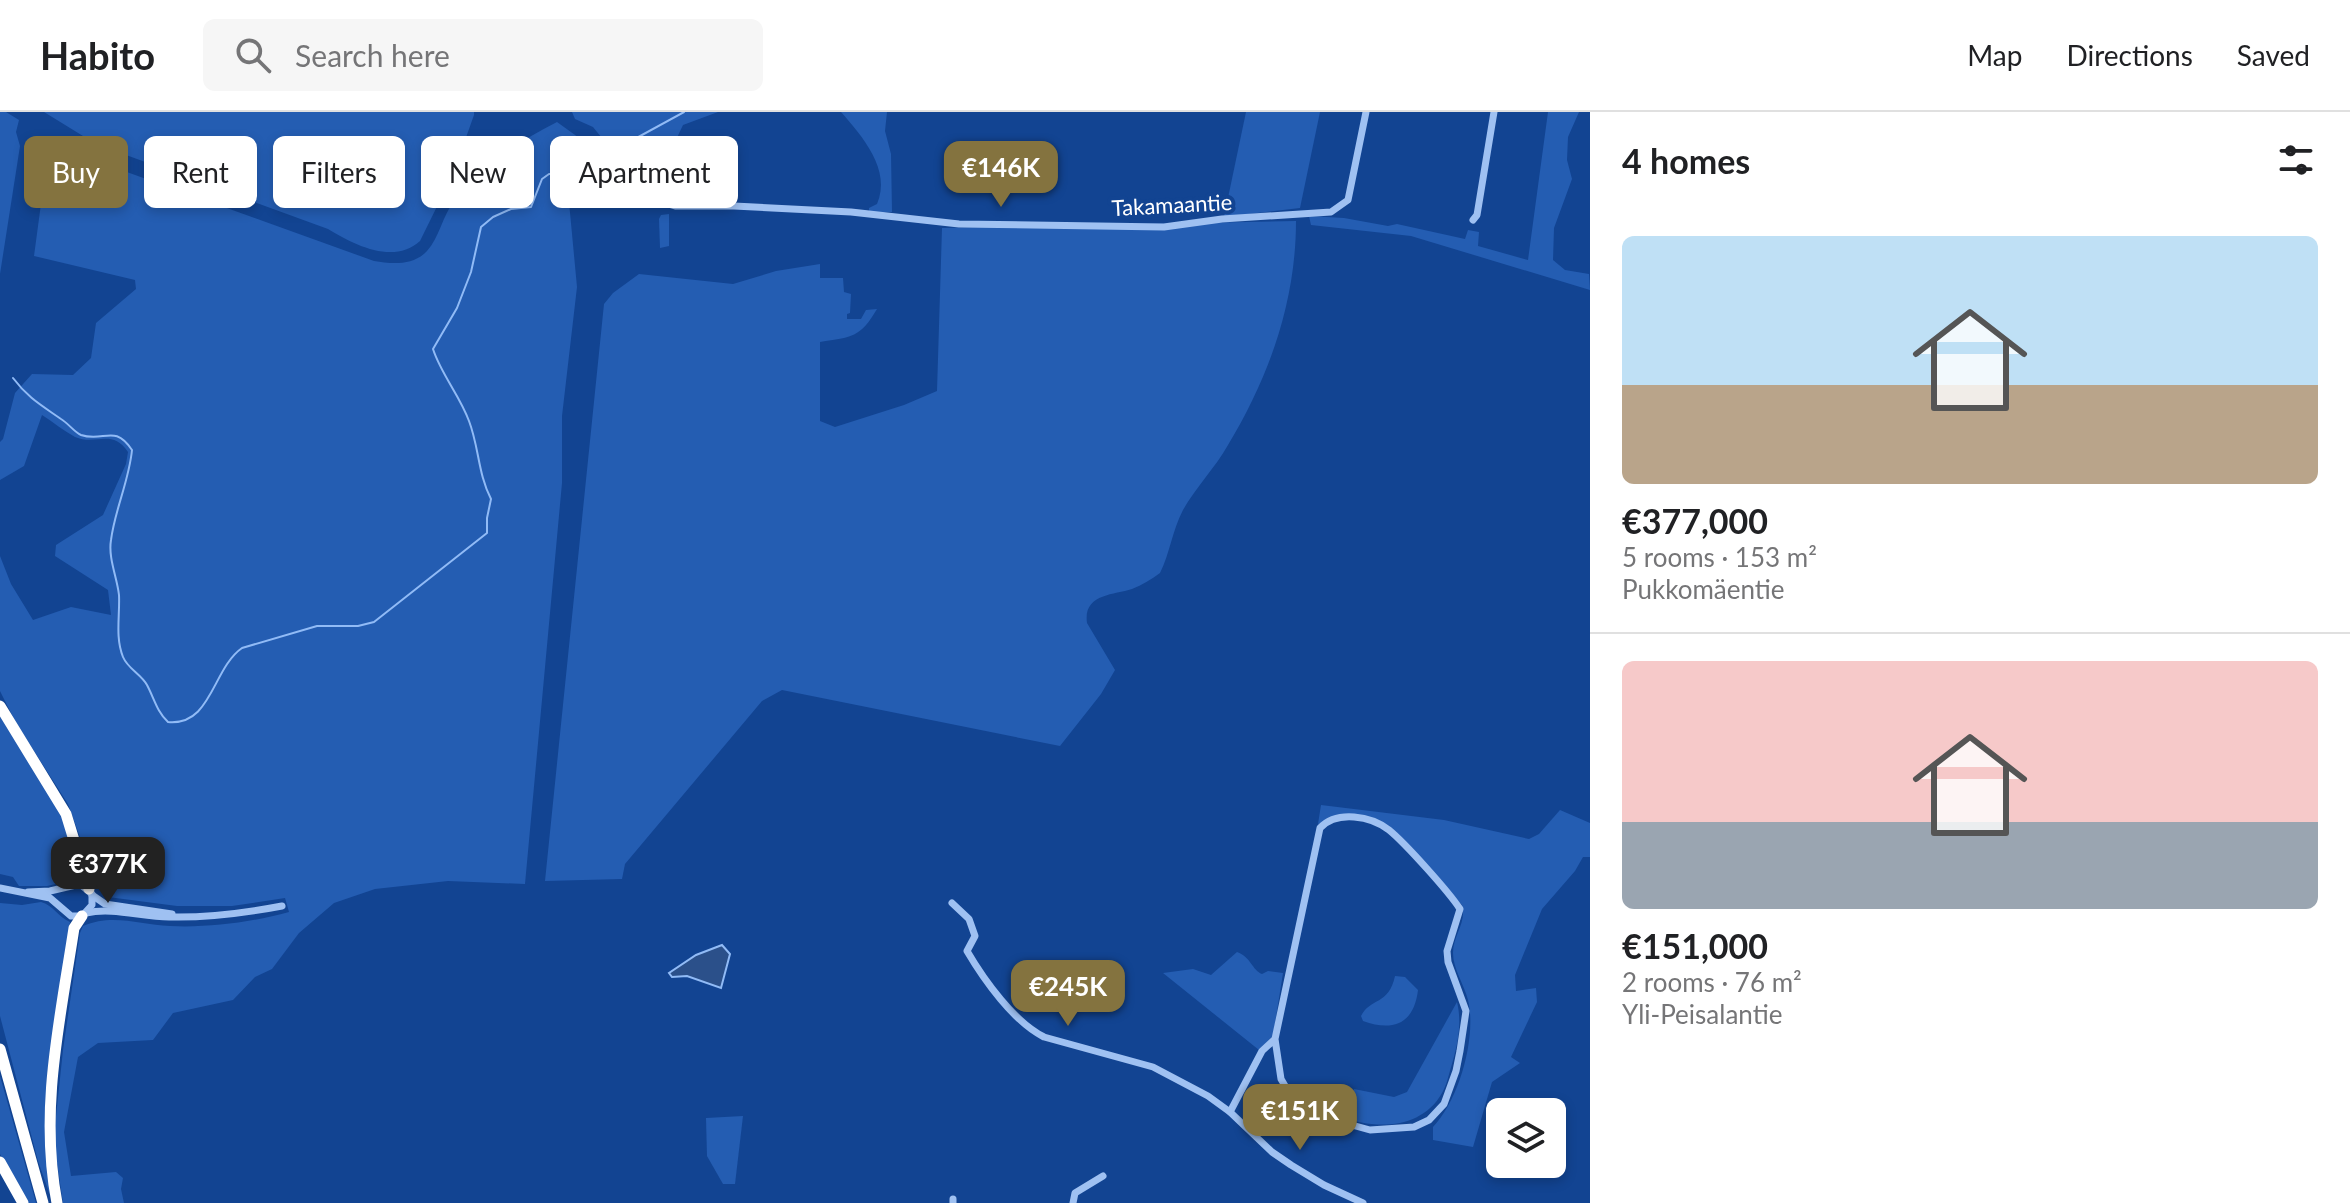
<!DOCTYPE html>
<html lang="en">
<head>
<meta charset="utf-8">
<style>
  :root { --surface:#fff; --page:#f6f6f6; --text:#202124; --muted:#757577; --line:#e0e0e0; --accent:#84733f }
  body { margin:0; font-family:Lato,sans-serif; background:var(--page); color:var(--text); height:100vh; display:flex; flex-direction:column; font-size:30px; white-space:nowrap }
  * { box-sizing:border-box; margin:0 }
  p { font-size:26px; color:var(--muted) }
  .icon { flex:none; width:44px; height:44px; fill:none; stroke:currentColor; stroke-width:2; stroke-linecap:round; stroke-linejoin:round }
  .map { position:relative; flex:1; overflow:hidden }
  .drawer { display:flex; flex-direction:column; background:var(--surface); width:760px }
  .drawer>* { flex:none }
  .hud { position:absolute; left:24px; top:24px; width:760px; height:72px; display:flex; gap:16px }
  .buttons { position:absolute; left:1486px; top:986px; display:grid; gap:16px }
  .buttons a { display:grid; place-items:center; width:80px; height:80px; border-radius:12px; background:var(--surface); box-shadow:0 4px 12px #0003; font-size:40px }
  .price { position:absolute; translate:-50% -68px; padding:0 18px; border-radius:16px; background:var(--accent); color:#fff; font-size:26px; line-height:52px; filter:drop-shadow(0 2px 4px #0008) }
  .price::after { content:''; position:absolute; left:50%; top:48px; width:24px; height:18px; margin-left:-12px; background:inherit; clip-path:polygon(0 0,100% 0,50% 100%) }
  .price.current { background:#222; color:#fff }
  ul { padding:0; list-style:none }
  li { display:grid; align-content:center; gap:16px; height:424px; padding:0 32px }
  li+li { border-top:2px solid var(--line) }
  li span { display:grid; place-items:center; height:248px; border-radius:12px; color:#555 }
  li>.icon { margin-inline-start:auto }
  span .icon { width:144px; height:144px; fill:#fffc; stroke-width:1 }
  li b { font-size:34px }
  h2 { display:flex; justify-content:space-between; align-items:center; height:96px; padding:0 32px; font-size:34px }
  .pill { padding:0 28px; border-radius:12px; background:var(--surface); box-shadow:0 4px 12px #0003; font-size:28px; line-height:72px }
  .pill.current { background:var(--accent); color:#fff }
  header { display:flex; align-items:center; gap:48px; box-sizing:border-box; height:112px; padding:0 40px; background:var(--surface); border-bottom:2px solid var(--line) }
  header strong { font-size:38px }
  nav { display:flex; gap:44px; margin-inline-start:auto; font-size:28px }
  .search { width:560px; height:72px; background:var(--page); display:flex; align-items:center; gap:20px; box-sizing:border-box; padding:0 28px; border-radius:12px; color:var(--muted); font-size:30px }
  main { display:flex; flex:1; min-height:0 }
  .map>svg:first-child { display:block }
</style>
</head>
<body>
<header>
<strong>Habito</strong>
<div class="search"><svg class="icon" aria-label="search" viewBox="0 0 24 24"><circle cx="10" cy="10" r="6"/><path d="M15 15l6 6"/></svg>Search here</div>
<nav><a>Map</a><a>Directions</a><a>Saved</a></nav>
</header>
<main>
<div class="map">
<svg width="1590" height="1091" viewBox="0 0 1590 1091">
  <rect width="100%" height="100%" fill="#124492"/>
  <!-- green -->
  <g fill="#245db2">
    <path d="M0 0H6L19 8 16 20 20 34 0 162Z"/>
    <path d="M44 0H474V3L453 62 420 129C394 153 354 133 328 117L96 32Z"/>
    <path d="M572 0H718L683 13 666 49 655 80 627 57 593 15 575 7Z"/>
    <path d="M841 0H887L885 19 891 42 892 100H869V96L877 92C892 58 862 24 841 0Z"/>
    <path d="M1246 0H1320L1300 96 1224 105Z"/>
    <path d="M1548 0H1579L1568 25 1567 48 1572 67 1554 116 1553 148 1565 158 1589 162 1590 178 1411 124 1311 113 1309 104 1344 106 1388 114 1397 112 1465 127 1468 118 1479 120 1478 134 1528 148Z"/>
    <path d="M557 10 589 33 625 71 569 90 577 175 562 304V371L525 772 448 769 375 777 334 791 299 821 272 857 255 865 233 888 173 901 153 928 98 931 78 945 64 1020 71 1064 116 1060 123 1066 121 1077 124 1091H63L56 1044 55 1014 63 938 80 821 83 814C113 801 140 813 170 814 208 816 253 810 289 800L285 786 232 794H177L108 785 95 772 86 756 80 725 68 692 16 611 0 579V444L11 472 33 508 71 495 111 503 108 478 55 444 56 433 103 403 126 352 128 340C112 316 96 334 75 325 64 319 53 310 42 303L24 354 0 368V330L3 327 15 281 32 262 73 263 91 246 96 211 136 177 135 168 34 144 49 32 374 149C392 152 413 154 427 139 439 126 443 103 454 89 482 52 517 31 557 10Z"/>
    <path d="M669 102V134L660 136 659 107 661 103Z"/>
    <path d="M1296 109C1296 190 1269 265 1228 333 1215 356 1196 375 1183 398 1172 419 1170 441 1160 461 1152 467 1142 473 1132 477 1113 483 1083 482 1087 511L1115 558 1101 582 1060 634 782 578 762 589 625 752 622 767 545 769 604 192 613 181 639 162 733 172 776 159 820 152V166H843L844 180 851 182 850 201 847 202V207H861L866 198 877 197C860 226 852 225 820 230V309L835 315 904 293 937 279 942 116Z"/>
    <path d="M0 604 56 693 67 716 77 767 47 774H19L13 765 0 762Z"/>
    <path d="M1321 693 1444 708 1529 727 1539 722 1560 698 1590 711V745H1583L1575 759 1542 797 1515 863 1516 879 1536 876 1537 890 1511 945 1520 951 1492 970 1473 1035 1433 1028V1015C1459 988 1477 925 1468 888 1464 872 1453 857 1453 841 1453 823 1467 811 1462 793L1389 714 1339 703 1318 712Z"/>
    <path d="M41 790C53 793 58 805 70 810L47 962 45 1004 52 1089 38 1049 0 904V791L22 793Z"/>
    <path d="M1237 840C1251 845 1252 858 1262 862L1268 859 1283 861 1273 924 1259 938 1163 861 1193 857 1211 863Z"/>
    <path d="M1395 864 1405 865 1418 878C1414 912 1393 920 1363 909L1361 904C1370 886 1389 893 1395 864Z"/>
    <path d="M1457 890C1462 910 1458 932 1452 952 1449 961 1447 973 1442 981 1422 1017 1376 1018 1342 1005L1354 977 1394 985 1407 980Z"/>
    <path d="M0 964 36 1091H27L0 1042Z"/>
    <path d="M743 1004 735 1072H723L707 1044 706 1006Z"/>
  </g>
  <!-- water -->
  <path fill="#2b508a" stroke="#91bbf6" stroke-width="2" d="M722 833 730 842 721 876 687 864 672 865 669 861 696 843Z"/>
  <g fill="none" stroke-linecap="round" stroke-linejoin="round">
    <!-- stream -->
    <g stroke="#91bbf6" stroke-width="2">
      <path d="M609 41 684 0"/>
      <path d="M13 266C28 286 41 293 61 307 68 311 74 320 81 323 104 331 114 311 132 338 129 369 115 397 111 428 108 446 117 465 119 483 120 504 115 525 123 545 128 557 141 562 147 573 154 586 157 600 168 610 212 614 212 557 242 536L317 514H358L374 510 487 421V406L491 387C478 362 479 335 469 309 460 284 441 262 433 237L457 196 471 160 481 115 493 105 511 97 531 95 542 67 549 62H575L595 49"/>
    </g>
    <!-- minor -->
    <g stroke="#9fc1f2" stroke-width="7">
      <path d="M658 89 675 94H734L851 100 959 112 1164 115 1222 107 1331 100 1348 88 1366 0"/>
      <path d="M1473 108 1477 103 1494 0"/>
      <path d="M0 776 50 786 71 804H82L92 793V782L80 772 50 779 28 780"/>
      <path d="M92 783 105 792 172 802"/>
      <path d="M952 791 969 807 975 824 967 839C984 868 1014 910 1044 925L1153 955 1208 984 1230 1000 1272 1040 1291 1053 1324 1073 1363 1091"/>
      <path d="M86 801C113 795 142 805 169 805 207 806 245 801 282 794"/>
      <path d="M1230 1000 1262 939 1275 927 1320 716C1337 698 1371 704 1389 718 1405 731 1449 780 1460 797L1447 839 1448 850 1466 899 1460 939 1456 959 1444 992 1429 1008 1414 1015 1370 1018 1341 1010 1305 995 1291 984 1281 967 1275 927"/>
      <path d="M953 1091V1087"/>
      <path d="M1073 1091 1075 1081 1103 1064"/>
    </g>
    <!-- highway -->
    <g stroke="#fff" stroke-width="11">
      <path d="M0 594 66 702 89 777"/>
      <path d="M0 937 43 1091"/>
      <path d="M0 1050 23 1091"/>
      <path d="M57 1091C39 998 60 908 74 816L82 804"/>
    </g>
  </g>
  <g text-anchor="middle" stroke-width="8" stroke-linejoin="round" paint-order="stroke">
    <!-- street labels -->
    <g font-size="22" fill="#fff" stroke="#124492">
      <text transform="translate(1172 93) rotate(-3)" y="8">Takamaantie</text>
    </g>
  </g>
</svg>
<div class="buttons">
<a><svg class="icon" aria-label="layers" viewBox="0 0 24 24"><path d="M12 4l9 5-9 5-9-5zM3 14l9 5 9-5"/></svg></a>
</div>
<b class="price" style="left:1001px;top:97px">€146K</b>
<b class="price current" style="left:108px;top:793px">€377K</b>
<b class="price" style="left:1068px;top:916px">€245K</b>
<b class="price" style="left:1300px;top:1040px">€151K</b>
<div class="hud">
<a class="pill current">Buy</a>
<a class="pill">Rent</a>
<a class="pill">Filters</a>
<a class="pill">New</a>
<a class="pill">Apartment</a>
</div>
</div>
<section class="drawer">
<h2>4 homes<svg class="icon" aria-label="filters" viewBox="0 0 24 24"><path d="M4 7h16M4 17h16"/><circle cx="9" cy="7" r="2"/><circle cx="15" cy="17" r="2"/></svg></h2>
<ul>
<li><span style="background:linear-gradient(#bfe0f5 60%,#b9a48a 0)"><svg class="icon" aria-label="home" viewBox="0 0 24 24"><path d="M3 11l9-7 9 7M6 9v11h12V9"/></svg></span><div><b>€377,000</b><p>5 rooms · 153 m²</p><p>Pukkomäentie</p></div></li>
<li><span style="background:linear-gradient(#f6c9c9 65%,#9aa5b1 0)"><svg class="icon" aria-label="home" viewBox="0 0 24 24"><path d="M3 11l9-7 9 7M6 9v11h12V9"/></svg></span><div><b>€151,000</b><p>2 rooms · 76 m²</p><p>Yli-Peisalantie</p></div></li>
</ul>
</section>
</main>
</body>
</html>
